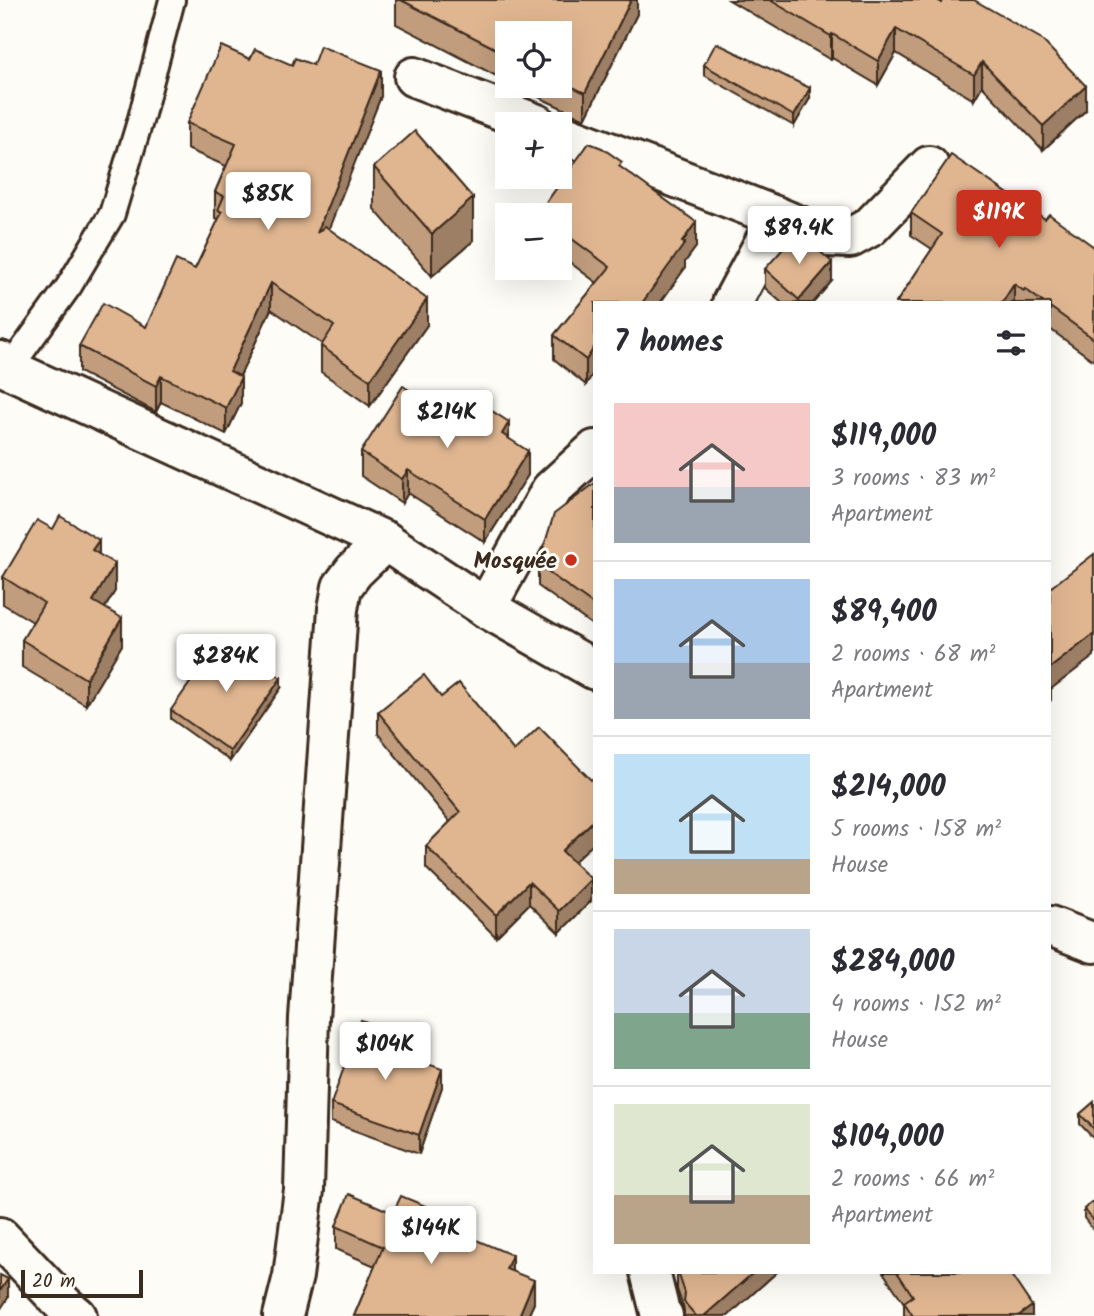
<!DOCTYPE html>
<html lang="en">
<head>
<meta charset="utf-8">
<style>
  :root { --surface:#fff; --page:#f2f2f3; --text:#2b2b33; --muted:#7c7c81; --line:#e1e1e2; --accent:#c8321e }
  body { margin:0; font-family:Kalam,sans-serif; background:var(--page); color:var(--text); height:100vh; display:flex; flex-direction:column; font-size:26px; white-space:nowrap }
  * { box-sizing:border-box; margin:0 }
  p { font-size:23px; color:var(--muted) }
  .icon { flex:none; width:38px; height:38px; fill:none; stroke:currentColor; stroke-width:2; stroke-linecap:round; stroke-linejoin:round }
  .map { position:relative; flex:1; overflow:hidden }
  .side { position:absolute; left:593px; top:301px; width:458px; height:973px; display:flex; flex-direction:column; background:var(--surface); border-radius:0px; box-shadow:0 7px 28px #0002 }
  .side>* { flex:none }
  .controls { position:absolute; left:495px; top:21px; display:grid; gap:14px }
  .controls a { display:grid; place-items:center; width:77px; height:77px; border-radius:0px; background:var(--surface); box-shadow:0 7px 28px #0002; font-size:35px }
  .scale { position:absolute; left:21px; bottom:18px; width:122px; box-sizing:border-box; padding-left:7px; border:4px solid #3b2a1e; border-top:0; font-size:19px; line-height:24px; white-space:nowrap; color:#3b2a1e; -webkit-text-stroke:5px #fdfcf7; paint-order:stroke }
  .price { position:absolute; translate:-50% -60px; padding:0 16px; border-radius:7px; background:#fff; color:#222; font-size:23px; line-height:46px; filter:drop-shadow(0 2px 4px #0008) }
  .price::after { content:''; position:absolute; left:50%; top:42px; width:21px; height:16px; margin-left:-10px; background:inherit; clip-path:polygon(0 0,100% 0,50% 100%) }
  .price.selected { background:var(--accent); color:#fff }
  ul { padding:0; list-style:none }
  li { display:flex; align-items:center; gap:21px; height:175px; padding:0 21px }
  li+li { border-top:2px solid var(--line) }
  li span { display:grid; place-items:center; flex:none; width:196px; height:140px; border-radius:0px; color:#555 }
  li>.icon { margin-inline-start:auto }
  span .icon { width:84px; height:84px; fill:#fffc; stroke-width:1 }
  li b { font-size:30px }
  h2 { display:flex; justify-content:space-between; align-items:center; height:84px; padding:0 21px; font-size:30px }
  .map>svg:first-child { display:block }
</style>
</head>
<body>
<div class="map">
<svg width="1094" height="1316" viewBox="0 0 1094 1316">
  <rect width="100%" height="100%" fill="#fdfcf7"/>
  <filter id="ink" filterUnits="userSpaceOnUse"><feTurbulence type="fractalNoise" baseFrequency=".0143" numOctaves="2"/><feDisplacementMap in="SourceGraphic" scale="14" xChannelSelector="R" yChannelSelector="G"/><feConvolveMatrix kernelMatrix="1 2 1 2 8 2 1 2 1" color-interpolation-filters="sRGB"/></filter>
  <g filter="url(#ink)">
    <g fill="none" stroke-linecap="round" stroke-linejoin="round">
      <defs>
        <path id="service" d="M9 369 69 286 112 214 141 118 172 0"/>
        <g id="minor">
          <path d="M414 77 537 124"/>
          <path d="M560 133 778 217 732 303"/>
          <path d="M778 217 827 237 850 238 870 227 929 166"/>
          <path d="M486 608 551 490 595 450"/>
          <path d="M0 1237 65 1306 77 1316"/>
          <path d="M650 1272 660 1312 663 1316"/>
          <path d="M283 1316 293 1276 304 1190 309 1018 338 609 342 587 354 571 385 541"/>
        </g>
        <g id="secondary">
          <path d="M0 361 9 369 385 541 486 608 595 670"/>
          <path d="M1050 926 1094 943"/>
        </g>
      </defs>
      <!-- service casing -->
      <use href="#service" stroke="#3b2a1e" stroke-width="30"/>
      <!-- minor casing -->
      <use href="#minor" stroke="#3b2a1e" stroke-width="44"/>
      <!-- secondary casing -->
      <use href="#secondary" stroke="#3b2a1e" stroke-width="44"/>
      <!-- service -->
      <use href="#service" stroke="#fdfcf7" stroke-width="24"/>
      <!-- minor -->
      <use href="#minor" stroke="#fdfcf7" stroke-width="38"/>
      <!-- secondary -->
      <use href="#secondary" stroke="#fdfcf7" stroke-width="38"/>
    </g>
    <!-- wall -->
    <g fill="#c19d7d" stroke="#3b2a1e" stroke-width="2">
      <path d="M396 0H637V14L585 119 515 86H560V33H508V82L396 24Z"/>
      <path d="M729 0H937L1086 110 1043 150 982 86 974 100 896 53 878 85 832 58 831 60Z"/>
      <path d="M250 59 292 65 381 96 328 229 427 325 370 406 321 372V346L322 344 271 309 240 376 241 403 226 434 161 402 156 412 79 372V346L146 327 195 269 218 221V219L215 218V192L226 166 187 149V123Z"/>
      <path d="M704 65 810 98 794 126 704 75Z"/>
      <path d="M374 167 473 241 432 276 374 209Z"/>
      <path d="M622 169 696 247 685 262V268L660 303H595L586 385 554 359V335L597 283 560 255V215H538V214Z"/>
      <path d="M911 213 1045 219 1094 247V361L1050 329V303H896L932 249 911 235Z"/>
      <path d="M765 269 832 281 813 303H782L765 288Z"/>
      <path d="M454 419 471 420 509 439 528 475 485 542 408 493 402 503 361 476V452Z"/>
      <path d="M595 483V627L538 586V565Z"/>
      <path d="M53 529 99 554 115 591 105 608 122 645 86 705 22 667V640L33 622 3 604V577Z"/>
      <path d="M281 688 230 761 171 719V710Z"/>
      <path d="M378 712 573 862 591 901 559 933 529 904 496 937 426 868V846L450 822 378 734Z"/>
      <path d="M391 1051 442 1087 419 1154 331 1122V1104Z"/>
      <path d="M1094 1102V1139L1080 1124V1114Z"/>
      <path d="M1094 1201V1231L1084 1218V1209Z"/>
      <path d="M393 1213 455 1231 512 1271 534 1303 528 1316H354L375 1266 336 1249V1226Z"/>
      <path d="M677 1272H777L728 1316H684V1310L677 1289Z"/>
      <path d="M883 1272H1009L1032 1316H904V1303Z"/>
    </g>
    <!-- shaded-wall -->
    <g fill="#9d7f66" stroke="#3b2a1e" stroke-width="2">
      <path d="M631 0H637V14L585 119V93Z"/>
      <path d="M896 29V53L878 85V61Z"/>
      <path d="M832 34V58L831 60V36Z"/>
      <path d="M982 62V86L974 100V75Z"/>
      <path d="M381 70V96L317 259V233Z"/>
      <path d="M1086 86V110L1043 150V126Z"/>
      <path d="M810 88V98L794 126V116Z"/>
      <path d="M473 198V241L432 276V234Z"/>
      <path d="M696 222V247L685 262V268L660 303H642Z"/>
      <path d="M832 262V281L813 303H799V300Z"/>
      <path d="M271 283V309L230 397V371Z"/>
      <path d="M1014 284V303H1002Z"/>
      <path d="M427 299V325L370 406V380Z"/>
      <path d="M595 346V370L586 385V360Z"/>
      <path d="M161 376V402L156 412V386Z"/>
      <path d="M241 377V403L226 434V408Z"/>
      <path d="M509 422V446L502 434Z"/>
      <path d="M528 451V475L485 542V519Z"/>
      <path d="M408 470V493L402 503V479Z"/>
      <path d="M99 540V566L92 550Z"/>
      <path d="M115 564V591L93 627V601Z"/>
      <path d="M122 618V645L86 705V679Z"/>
      <path d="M1094 634V656L1051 689V700L1050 701V668Z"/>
      <path d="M281 678V688L230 761V751Z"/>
      <path d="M595 819V842L562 873V851Z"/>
      <path d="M591 879V901L559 933V911Z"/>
      <path d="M529 882V904L496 937V915Z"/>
      <path d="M392 1031V1050L386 1067V1049Z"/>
      <path d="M442 1069V1087L419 1154V1135Z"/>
      <path d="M455 1218V1240L450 1229Z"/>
      <path d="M512 1255V1278L506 1269Z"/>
      <path d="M754 1272H777L728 1316H704Z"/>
      <path d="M8 1279V1298L0 1310V1291Z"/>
      <path d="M534 1280V1303L528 1316H519Z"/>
      <path d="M1032 1306V1316H1018Z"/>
    </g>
    <!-- building -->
    <g fill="#e0b691" stroke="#3b2a1e" stroke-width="2">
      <path d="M401 0H631L585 93 560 81V33H508V55Z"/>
      <path d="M770 0H937L942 3 943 0H974L1040 38 1086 86 1043 126 982 62 974 75 896 29 878 61 832 34 831 36Z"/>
      <path d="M716 43 810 88 794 116 704 65Z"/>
      <path d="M221 46 250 59 255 49 292 65 295 58 313 65 320 46 381 70 317 233 325 226 427 299 370 380 321 346 334 326 271 283 230 371 241 377 226 408 161 376 156 386 79 346 103 303 146 327 176 260 195 269 222 212 218 210 224 196 215 192 236 144 187 123Z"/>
      <path d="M415 131 473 198 432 234 374 167Z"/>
      <path d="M589 143 602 148 622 162 619 166 696 222 682 242 685 243 642 303H595V346L586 360 554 335 610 267 560 230V215H540L538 214Z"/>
      <path d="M951 155 1045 219 1049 214 1094 247V339L1050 307V303H1044L1025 289 1024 291 1014 284 1002 303H896L942 234 911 213Z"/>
      <path d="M798 232 832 262 799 300 765 269Z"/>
      <path d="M403 386 454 419 458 412 471 420 481 404 509 422 502 434 528 451 485 519 408 470 402 479 361 452Z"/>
      <path d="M595 483V606L538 565 554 514Z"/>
      <path d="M60 516 99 540 92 550 115 564 93 601 122 618 86 679 22 640 44 603 3 577 37 520 53 529Z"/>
      <path d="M1094 554V634L1050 668V588Z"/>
      <path d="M222 637 281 678 230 751 171 710Z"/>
      <path d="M424 675 441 697 459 683 514 751 539 727 591 780 595 777V819L562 851 591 879 559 911 529 882 496 915 426 846 460 812 378 712Z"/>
      <path d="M361 1020 392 1031 386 1049 442 1069 419 1135 331 1104Z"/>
      <path d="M1094 1102V1129L1080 1114Z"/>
      <path d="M349 1194 393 1213 401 1196 455 1218 450 1229 512 1255 506 1269 534 1280 519 1316H354L383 1247 336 1226Z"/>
      <path d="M1094 1201V1221L1084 1209Z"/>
      <path d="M678 1272H754L704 1316H696L684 1302 685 1293Z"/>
      <path d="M897 1272H1009L1032 1306 1018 1316H913L904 1302 913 1296Z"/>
      <path d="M0 1275 8 1279 0 1291Z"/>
    </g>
  </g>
  <!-- markers -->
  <circle fill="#c8321e" stroke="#fdfcf7" stroke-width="2.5" cx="571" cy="560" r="7"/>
  <g text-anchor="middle" stroke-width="6" stroke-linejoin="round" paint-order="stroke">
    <!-- poi labels -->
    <g font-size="23" font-weight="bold" fill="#3b2a1e" stroke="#fdfcf7" text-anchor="end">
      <text x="557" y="568">Mosquée</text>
    </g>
  </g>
</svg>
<div class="controls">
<a><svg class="icon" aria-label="locate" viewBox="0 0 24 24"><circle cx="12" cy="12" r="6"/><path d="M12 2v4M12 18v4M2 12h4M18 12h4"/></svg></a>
<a>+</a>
<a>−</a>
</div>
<div class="scale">20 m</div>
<b class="price" style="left:268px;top:232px">$85K</b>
<b class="price selected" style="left:999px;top:250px">$119K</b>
<b class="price" style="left:799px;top:266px">$89.4K</b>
<b class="price" style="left:447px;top:450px">$214K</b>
<b class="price" style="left:226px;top:694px">$284K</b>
<b class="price" style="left:385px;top:1082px">$104K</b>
<b class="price" style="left:431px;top:1266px">$144K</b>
<section class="side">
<h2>7 homes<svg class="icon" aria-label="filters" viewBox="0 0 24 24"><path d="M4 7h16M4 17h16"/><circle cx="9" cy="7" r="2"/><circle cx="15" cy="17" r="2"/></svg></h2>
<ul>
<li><span style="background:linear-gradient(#f6c9c9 60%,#9aa5b1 0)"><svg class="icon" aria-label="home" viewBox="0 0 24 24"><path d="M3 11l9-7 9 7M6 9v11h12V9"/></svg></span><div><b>$119,000</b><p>3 rooms · 83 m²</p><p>Apartment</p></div></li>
<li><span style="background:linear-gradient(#a9c7e8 60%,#9aa5b1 0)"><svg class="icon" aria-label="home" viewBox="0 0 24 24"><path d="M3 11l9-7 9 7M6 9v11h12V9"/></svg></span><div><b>$89,400</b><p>2 rooms · 68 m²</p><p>Apartment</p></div></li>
<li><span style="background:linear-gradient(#bfe0f5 75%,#b9a48a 0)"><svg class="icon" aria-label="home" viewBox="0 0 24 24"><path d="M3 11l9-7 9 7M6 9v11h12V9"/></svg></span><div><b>$214,000</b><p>5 rooms · 158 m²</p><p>House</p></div></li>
<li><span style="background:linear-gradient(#c9d6e8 60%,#7fa58c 0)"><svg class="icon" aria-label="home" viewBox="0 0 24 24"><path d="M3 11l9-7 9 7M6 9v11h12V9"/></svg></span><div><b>$284,000</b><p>4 rooms · 152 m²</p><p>House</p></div></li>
<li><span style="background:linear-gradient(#dfe7d0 65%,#b9a48a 0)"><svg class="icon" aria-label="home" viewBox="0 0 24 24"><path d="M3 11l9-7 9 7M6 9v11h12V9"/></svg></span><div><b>$104,000</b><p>2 rooms · 66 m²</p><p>Apartment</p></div></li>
</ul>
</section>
</div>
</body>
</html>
